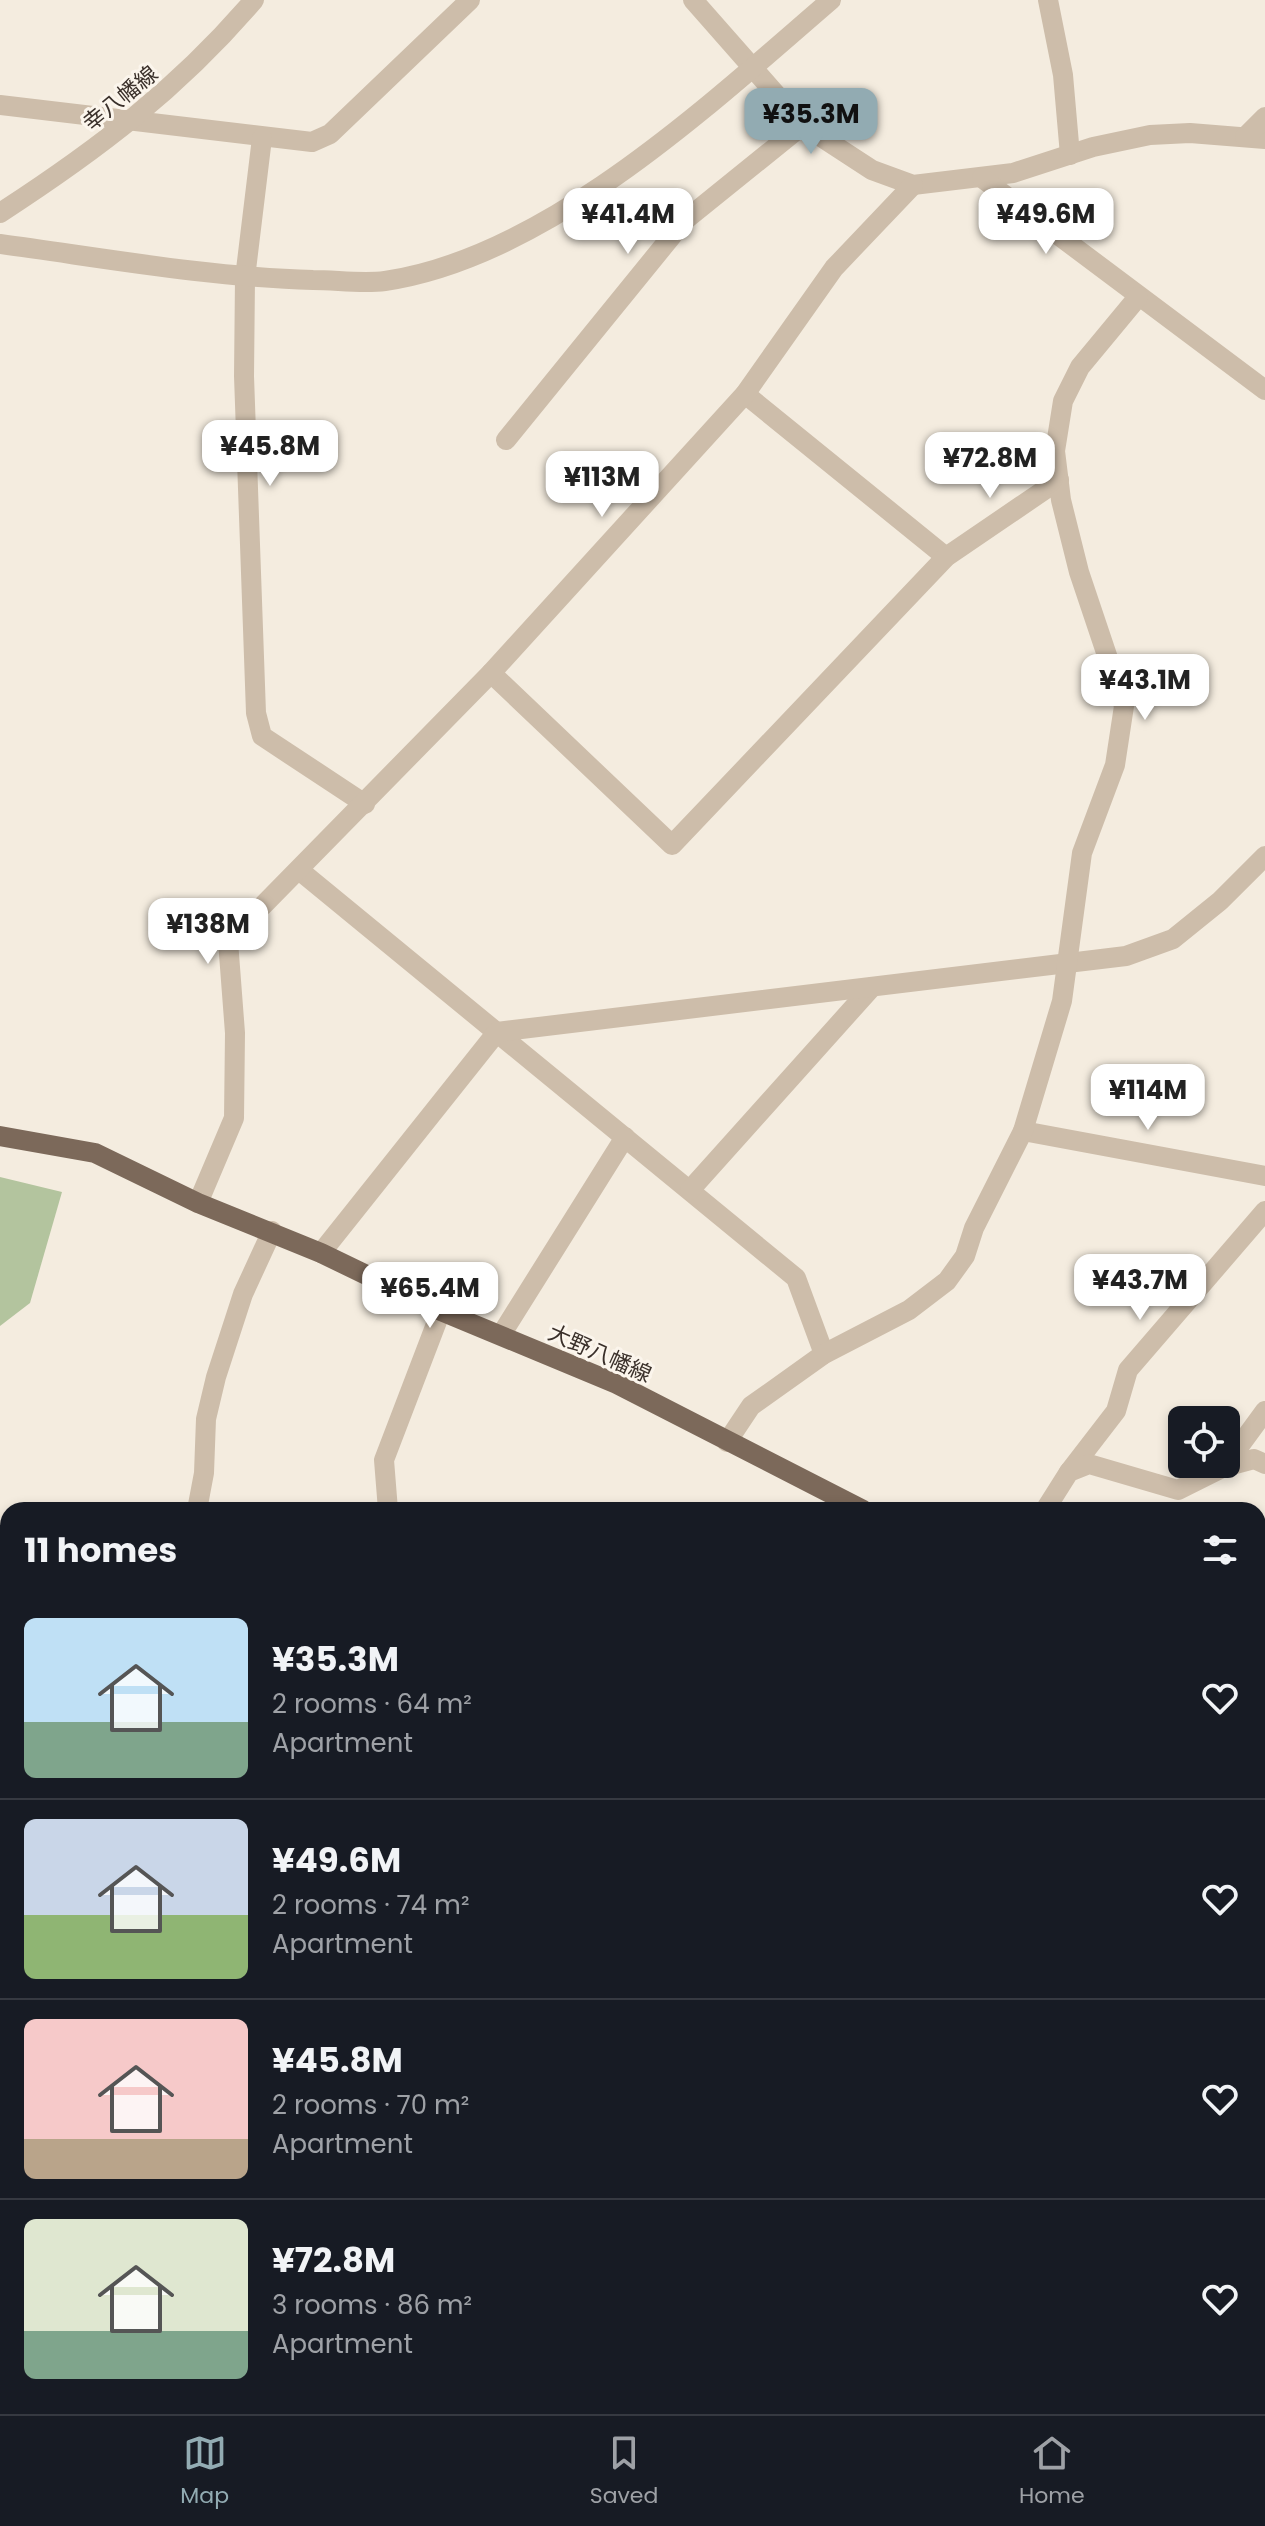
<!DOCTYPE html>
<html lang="en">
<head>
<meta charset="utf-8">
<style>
  :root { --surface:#171b24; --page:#242831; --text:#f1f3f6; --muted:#9ea1a6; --line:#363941; --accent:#92abb2 }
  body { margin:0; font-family:Poppins,"Noto Sans JP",sans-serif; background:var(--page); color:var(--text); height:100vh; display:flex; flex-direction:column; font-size:30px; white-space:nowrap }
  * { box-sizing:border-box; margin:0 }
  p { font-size:26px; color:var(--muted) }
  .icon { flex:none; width:44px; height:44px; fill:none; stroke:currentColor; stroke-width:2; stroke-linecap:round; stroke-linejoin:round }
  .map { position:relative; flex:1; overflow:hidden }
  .sheet { position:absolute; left:0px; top:1502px; width:1266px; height:912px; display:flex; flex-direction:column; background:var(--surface); border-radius:24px 24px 0 0; box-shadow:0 4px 12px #0003 }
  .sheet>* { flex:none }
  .controls { position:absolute; left:1168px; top:1406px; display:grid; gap:16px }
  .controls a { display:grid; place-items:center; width:72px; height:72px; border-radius:12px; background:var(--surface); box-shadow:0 4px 12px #0003; font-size:40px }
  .price { position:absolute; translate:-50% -68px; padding:0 18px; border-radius:16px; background:#fff; color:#222; font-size:26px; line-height:52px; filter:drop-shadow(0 2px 4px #0008) }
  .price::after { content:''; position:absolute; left:50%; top:48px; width:24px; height:18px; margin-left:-12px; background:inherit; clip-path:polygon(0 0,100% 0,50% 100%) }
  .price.active { background:var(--accent); color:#111 }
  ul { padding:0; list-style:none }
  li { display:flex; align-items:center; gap:24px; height:200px; padding:0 24px }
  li+li { border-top:2px solid var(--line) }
  li span { display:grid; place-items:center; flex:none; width:224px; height:160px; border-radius:12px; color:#555 }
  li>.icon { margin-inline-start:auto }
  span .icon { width:96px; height:96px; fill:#fffc; stroke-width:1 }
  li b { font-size:34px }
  h2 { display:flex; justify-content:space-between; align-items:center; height:96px; padding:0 24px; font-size:34px }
  .menu { display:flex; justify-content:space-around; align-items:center; height:112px; border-top:2px solid var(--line); background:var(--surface); font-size:22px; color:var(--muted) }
  .menu a { display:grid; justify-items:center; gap:4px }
  .menu .active { color:var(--accent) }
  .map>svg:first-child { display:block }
</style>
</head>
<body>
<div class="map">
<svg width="1265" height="2414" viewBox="0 0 1265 2414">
  <rect width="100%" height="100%" fill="#f4ecdf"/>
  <!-- green -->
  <path fill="#b3c49e" d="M0 1177 62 1192 30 1303 0 1326Z"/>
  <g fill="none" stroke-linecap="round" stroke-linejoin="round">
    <!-- minor -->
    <g stroke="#cdbdaa" stroke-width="20">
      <path d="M693 0 803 125 872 170 913 185 1013 173 1093 147 1150 135 1190 133 1265 139"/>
      <path d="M1048 0 1063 75 1070 155"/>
      <path d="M0 105 312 142 330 134 470 0"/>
      <path d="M1245 137 1265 117"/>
      <path d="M262 138 245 278 244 376 256 713 262 736 365 804"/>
      <path d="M982 178 1265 390"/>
      <path d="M0 213C97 150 178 89 254 0"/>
      <path d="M0 244C104 258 208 277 313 280 336 280 362 284 385 281 548 257 711 103 831 0"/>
      <path d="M745 394 946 557"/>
      <path d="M506 440 684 221 803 125"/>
      <path d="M491 673 672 845 946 557 1059 480"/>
      <path d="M299 870 796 1278 824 1354"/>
      <path d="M1023 1131 1265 1176"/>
      <path d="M690 1190 872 987"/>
      <path d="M198 1203 234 1118 235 1033 228 941 491 673 745 394 834 268 913 185"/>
      <path d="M321 1253 497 1032 1126 956 1173 939 1220 901 1265 856"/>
      <path d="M501 1335 625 1137"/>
      <path d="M727 1442 751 1406 824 1354 909 1310 947 1281 965 1256 974 1228 1023 1131 1062 1001 1082 853 1115 765 1124 706 1079 572 1061 500 1055 451 1063 401 1080 367 1138 297"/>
      <path d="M1224 1467 1265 1411"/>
      <path d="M1069 1472 1116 1411 1128 1370 1265 1211"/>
      <path d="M197 1510 204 1473 206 1419 216 1377 243 1294 272 1231"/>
      <path d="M388 1510 384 1460 441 1311"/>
      <path d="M1045 1510 1069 1472 1089 1464 1178 1490 1224 1467 1254 1459 1265 1464"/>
      <path d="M1258 1761 1265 1750"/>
      <path d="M0 1872 8 1855"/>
      <path d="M0 1894 8 1897"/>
      <path d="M1258 2134 1265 2139"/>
      <path d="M1258 2340 1265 2335"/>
      <path d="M0 2366 8 2363"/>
      <path d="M120 2406 130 2414"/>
      <path d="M1142 2406 1144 2414"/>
    </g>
    <!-- major -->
    <g stroke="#7c695a" stroke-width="20">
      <path d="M0 1136 95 1153 198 1203 321 1253 441 1311 617 1384 863 1510"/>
      <path d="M1258 1677 1265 1680"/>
    </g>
    <!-- highway -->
    <g stroke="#5b4b40" stroke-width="24">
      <path d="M0 2233 8 2235"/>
      <path d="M0 2260 8 2262"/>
      <path d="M584 2406 616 2414"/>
      <path d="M692 2406 724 2414"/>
    </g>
  </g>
  <g text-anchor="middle" stroke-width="6" stroke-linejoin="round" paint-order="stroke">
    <!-- street labels -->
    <g font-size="22" fill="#3a302a" stroke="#fbf5ec">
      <text transform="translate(120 98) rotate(-39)" y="8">幸八幡線</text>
      <text transform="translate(600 1353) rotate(24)" y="8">大野八幡線</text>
    </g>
  </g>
</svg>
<div class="controls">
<a><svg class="icon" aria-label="locate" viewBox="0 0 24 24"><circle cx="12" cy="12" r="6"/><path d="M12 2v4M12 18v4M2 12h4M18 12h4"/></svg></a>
</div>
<b class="price active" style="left:811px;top:156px">¥35.3M</b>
<b class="price" style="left:628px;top:256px">¥41.4M</b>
<b class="price" style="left:1046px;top:256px">¥49.6M</b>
<b class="price" style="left:270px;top:488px">¥45.8M</b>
<b class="price" style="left:990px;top:500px">¥72.8M</b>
<b class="price" style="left:602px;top:519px">¥113M</b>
<b class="price" style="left:1145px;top:722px">¥43.1M</b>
<b class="price" style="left:208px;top:966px">¥138M</b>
<b class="price" style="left:1148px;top:1132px">¥114M</b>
<b class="price" style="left:1140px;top:1322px">¥43.7M</b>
<b class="price" style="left:430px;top:1330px">¥65.4M</b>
<section class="sheet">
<h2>11 homes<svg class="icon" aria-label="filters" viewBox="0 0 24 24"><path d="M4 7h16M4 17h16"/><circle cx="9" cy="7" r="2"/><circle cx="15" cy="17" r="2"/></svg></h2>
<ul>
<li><span style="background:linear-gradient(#bfe0f5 65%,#7fa58c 0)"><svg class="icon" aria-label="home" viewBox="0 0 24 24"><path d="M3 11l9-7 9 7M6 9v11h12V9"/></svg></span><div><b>¥35.3M</b><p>2 rooms · 64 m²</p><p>Apartment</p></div><svg class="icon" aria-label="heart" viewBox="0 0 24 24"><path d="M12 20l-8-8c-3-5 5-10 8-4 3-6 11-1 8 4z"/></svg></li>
<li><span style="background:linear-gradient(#c9d6e8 60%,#8fb573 0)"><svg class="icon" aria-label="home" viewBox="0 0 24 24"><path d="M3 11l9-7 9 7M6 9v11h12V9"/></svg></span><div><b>¥49.6M</b><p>2 rooms · 74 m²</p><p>Apartment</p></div><svg class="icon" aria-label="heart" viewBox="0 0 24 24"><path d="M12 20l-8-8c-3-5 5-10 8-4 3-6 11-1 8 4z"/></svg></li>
<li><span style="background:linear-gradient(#f6c9c9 75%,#b9a48a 0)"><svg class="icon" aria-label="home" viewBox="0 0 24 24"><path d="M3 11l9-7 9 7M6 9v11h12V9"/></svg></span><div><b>¥45.8M</b><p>2 rooms · 70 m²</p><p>Apartment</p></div><svg class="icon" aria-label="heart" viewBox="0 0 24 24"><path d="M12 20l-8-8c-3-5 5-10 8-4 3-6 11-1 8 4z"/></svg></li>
<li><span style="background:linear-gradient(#dfe7d0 70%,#7fa58c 0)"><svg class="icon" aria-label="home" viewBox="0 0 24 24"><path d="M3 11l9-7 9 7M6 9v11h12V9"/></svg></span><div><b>¥72.8M</b><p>3 rooms · 86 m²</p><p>Apartment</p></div><svg class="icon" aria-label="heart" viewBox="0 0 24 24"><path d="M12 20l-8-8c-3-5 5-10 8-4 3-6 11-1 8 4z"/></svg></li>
</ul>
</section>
</div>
<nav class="menu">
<a class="active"><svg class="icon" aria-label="map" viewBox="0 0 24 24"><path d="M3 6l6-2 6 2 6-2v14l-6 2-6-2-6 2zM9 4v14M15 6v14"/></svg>Map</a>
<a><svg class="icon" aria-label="saved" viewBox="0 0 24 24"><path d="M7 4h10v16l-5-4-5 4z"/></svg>Saved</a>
<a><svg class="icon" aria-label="home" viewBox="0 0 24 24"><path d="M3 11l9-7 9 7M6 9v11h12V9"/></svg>Home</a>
</nav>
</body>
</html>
